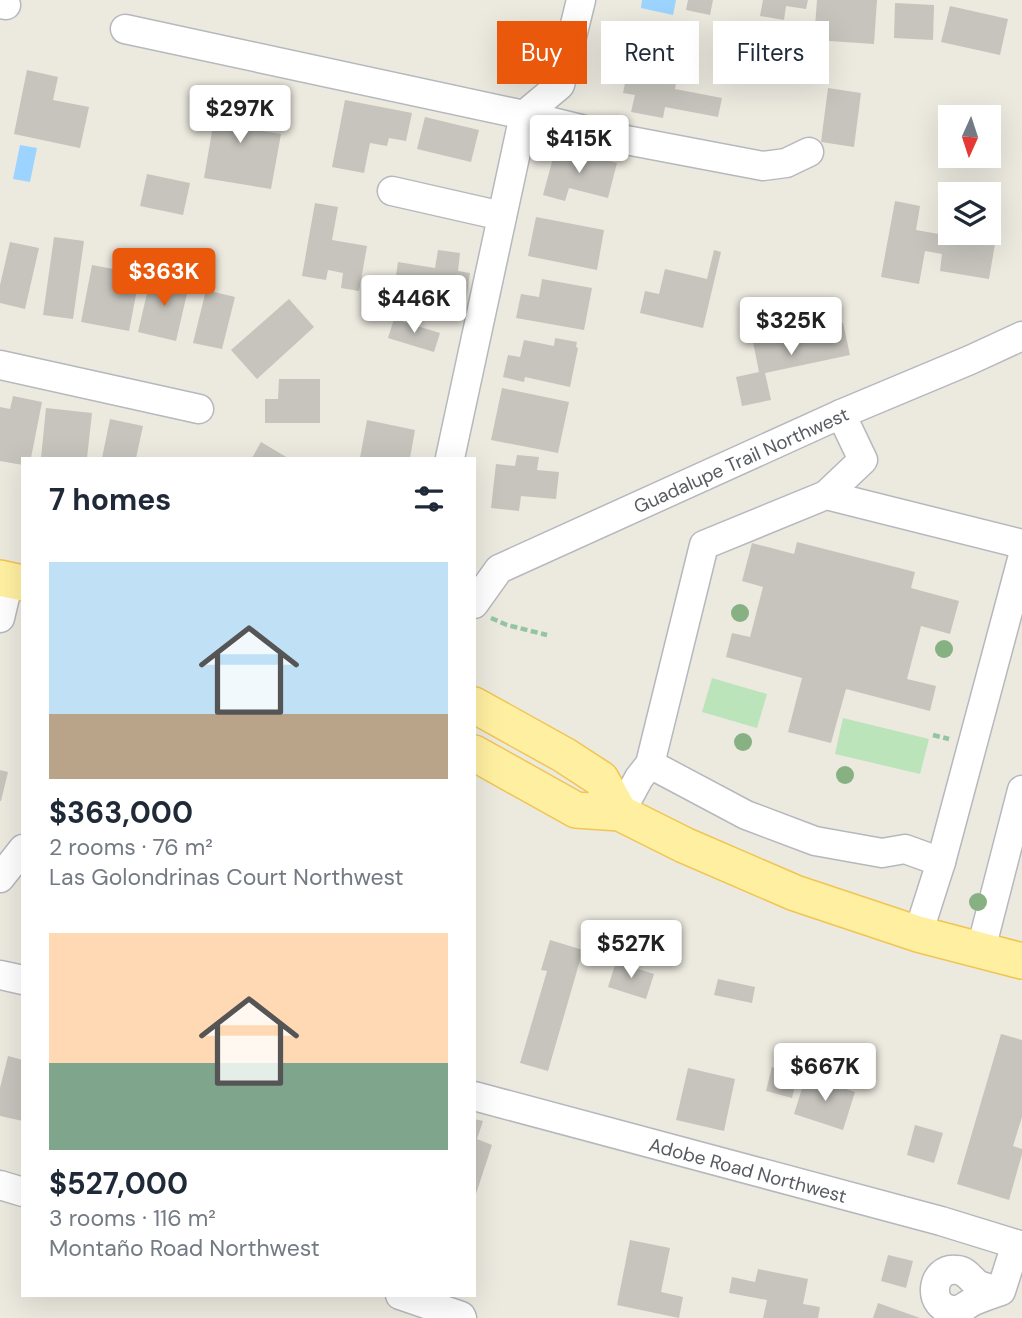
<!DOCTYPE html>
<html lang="en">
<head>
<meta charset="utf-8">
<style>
  :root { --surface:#fff; --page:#f2f2f3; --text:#1f2937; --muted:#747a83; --accent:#ea580c }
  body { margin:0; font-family:"DM Sans",sans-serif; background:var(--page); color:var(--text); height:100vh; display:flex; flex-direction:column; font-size:26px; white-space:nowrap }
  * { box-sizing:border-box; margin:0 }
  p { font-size:23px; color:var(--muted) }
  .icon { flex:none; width:38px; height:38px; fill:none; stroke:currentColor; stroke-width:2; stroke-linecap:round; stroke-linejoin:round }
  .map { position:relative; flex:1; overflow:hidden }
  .details { position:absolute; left:21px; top:457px; width:455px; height:840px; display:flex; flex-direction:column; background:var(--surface); border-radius:0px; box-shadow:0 7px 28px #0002 }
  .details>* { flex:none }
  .hud { position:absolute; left:497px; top:21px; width:420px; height:63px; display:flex; gap:14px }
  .needle { width:46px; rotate:183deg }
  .controls { position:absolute; left:938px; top:105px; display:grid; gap:14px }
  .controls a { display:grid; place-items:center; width:63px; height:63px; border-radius:0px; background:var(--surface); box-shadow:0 7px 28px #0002; font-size:35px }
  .price { position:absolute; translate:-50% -60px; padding:0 16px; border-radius:7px; background:#fff; color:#222; font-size:23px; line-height:46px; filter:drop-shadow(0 2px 4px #0008) }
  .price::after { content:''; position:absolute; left:50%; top:42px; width:21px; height:16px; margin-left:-10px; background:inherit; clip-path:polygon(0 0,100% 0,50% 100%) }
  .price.active { background:var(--accent); color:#fff }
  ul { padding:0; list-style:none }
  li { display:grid; align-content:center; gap:14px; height:371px; padding:0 28px }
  li span { display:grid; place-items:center; height:217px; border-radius:0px; color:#555 }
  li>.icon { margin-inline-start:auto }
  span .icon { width:126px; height:126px; fill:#fffc; stroke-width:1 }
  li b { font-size:30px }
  h2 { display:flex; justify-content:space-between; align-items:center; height:84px; padding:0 28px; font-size:30px }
  .pill { padding:0 24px; border-radius:0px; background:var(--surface); box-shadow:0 7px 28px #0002; font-size:24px; line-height:63px }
  .pill.active { background:var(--accent); color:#fff }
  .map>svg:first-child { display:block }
</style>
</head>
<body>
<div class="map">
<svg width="1022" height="1318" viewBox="0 0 1022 1318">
  <rect width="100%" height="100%" fill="#ece9df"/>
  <!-- green -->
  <g fill="#bbe4bb">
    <path d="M712 678 767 694 757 728 702 712Z"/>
    <path d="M843 718 929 739 920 774 835 754Z"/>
  </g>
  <!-- water -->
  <g fill="#9cd4ff">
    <path d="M642 0H676L673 15 641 8Z"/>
    <path d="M641 31 674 37 671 52 638 45Z"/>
    <path d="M20 145 37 148 30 182 13 179Z"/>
  </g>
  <!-- building -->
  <g fill="#c6c4bd">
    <path d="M688 0H713L710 15 686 10Z"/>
    <path d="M763 0H808L806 9 786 6 784 20 760 16Z"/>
    <path d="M817 0H877L874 44 814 40Z"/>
    <path d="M895 3 934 5 933 40 894 38Z"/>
    <path d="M950 6 1008 19 1000 55 941 42Z"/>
    <path d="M629 63 678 73 675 89 722 98 718 117 665 107 663 118 631 112 635 95 623 93Z"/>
    <path d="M27 70 58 77 53 100 89 107 80 148 14 134Z"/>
    <path d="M220 85 248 90 242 128 281 134 271 189 204 178Z"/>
    <path d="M828 88 861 93 854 147 821 142Z"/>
    <path d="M345 100 412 113 406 141 389 138 387 146 370 143 364 173 332 167Z"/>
    <path d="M425 117 479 130 471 162 417 149Z"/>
    <path d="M556 147 617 163 608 198 569 188 565 201 543 195Z"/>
    <path d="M147 174 190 183 183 215 140 206Z"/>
    <path d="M895 201 920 206 916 230 995 244 989 279 940 271 942 254 925 251 919 284 881 277Z"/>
    <path d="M315 203 338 207 332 240 367 246 359 291 341 288 343 273 328 270 326 280 302 276Z"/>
    <path d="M536 217 604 230 597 270 528 256Z"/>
    <path d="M54 237 84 241 73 319 43 315Z"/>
    <path d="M10 242 39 248 25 309 0 303V285Z"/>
    <path d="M438 250 460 253 458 271 470 273 466 300 394 289 398 262 435 268Z"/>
    <path d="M714 250 721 252 703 328 640 313 645 291 659 294 665 269 707 279Z"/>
    <path d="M92 265 140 274 129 331 81 322Z"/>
    <path d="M151 276 189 285 176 341 138 332Z"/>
    <path d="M542 279 592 288 584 330 516 318 521 294 539 297Z"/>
    <path d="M206 290 235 297 222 349 193 343Z"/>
    <path d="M289 299 314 327 257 379 231 350Z"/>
    <path d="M394 319 440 333 434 352 388 338Z"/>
    <path d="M843 323 850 355 765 373 771 400 742 406 736 377 759 372 753 342Z"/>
    <path d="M555 338 577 342 576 347 578 348 570 387 525 377 524 382 503 377 508 355 520 357 524 340 554 346Z"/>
    <path d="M279 379H320V423H265V399H278Z"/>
    <path d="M502 388 569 402 558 453 491 440Z"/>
    <path d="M13 396 42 402 31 458H23V465L0 461V407L10 409Z"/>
    <path d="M46 408 92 413 87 458H41Z"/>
    <path d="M110 419 143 426 136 458H102Z"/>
    <path d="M367 420 415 430 410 458H360Z"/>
    <path d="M261 442 288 458H252Z"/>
    <path d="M517 455 539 457 537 470 559 472 556 499 521 496 519 511 491 508 496 464 515 466Z"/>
    <path d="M797 542 915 572 911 588 959 601 950 634 921 626 907 679 936 686 930 711 846 689 831 743 788 732 802 678 726 657 732 633 750 637 763 587 742 581 752 543 794 554Z"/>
    <path d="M0 770 8 772 1 801H0Z"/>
    <path d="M550 940 583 950 548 1071 520 1063 547 971 541 970Z"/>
    <path d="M616 962 654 974 646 999 608 987Z"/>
    <path d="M718 979 755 987 752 1003 714 995Z"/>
    <path d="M1001 1034 1022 1040V1117L1013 1146 1022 1149V1154L1009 1200 957 1184Z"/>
    <path d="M8 1056 23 1060V1121L0 1116V1088Z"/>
    <path d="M772 1067 798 1074 792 1098 766 1091Z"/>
    <path d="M688 1068 735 1079 724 1131 676 1120Z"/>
    <path d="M806 1076 855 1092 843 1130 794 1114Z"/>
    <path d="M474 1119 483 1121 477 1139 492 1145 475 1197Z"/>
    <path d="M915 1125 943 1133 934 1163 907 1155Z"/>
    <path d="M630 1240 670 1248 661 1292 683 1297 679 1318 617 1305Z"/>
    <path d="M888 1255 913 1261 906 1288 881 1281Z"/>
    <path d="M758 1269 808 1279 803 1304 820 1307 818 1318H763L767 1300 729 1293 732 1277 755 1282Z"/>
    <path d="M878 1303 920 1318H873Z"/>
  </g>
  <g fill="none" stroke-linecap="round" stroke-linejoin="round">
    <defs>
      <g id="minor">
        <path d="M0 4 6 5"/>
        <path d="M125 29 524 115 626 140 763 166 786 163 809 152"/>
        <path d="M392 191 502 216"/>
        <path d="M0 365 199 409"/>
        <path d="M450 458 524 115 560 85 581 0"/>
        <path d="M826 495 863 460 841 414"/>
        <path d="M474 604 499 569 841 414 970 360 1022 336"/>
        <path d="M0 618 9 580"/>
        <path d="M650 764 746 815 815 841 882 853 905 849 941 862"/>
        <path d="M620 813 639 778 650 764 704 545 826 495 1022 544"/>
        <path d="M0 878 23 849"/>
        <path d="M918 934 941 862 1022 559"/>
        <path d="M981 949 1022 790"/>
        <path d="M0 975 23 980"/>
        <path d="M474 1096 941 1221 1022 1246"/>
        <path d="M0 1185 23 1192"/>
        <path d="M1001 1291C994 1289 986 1288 979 1285 971 1281 968 1271 957 1270 930 1266 926 1310 955 1310 963 1310 967 1304 974 1301 983 1297 992 1294 1001 1291L1016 1244"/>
        <path d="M400 1295 461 1316 462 1318"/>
      </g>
      <g id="major">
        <path d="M0 578 23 583"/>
        <path d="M474 705 564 755 601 779 620 813"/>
        <path d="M474 753 576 810 620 813 684 845 795 893 918 934 1022 961"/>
      </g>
    </defs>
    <!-- minor casing -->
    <use href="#minor" stroke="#b5b8bd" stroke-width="31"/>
    <!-- major casing -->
    <use href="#major" stroke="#f1c553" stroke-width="38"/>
    <!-- path -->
    <g stroke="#94c5a2" stroke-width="4.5" stroke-dasharray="7 3.5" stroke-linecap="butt">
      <path d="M491 618 507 625 547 635"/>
      <path d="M933 735 949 739"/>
    </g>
    <!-- minor -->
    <use href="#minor" stroke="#fff" stroke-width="28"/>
    <!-- major -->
    <use href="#major" stroke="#fff0a1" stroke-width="35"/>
  </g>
  <!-- trees -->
  <g fill="#87b183">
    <circle cx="618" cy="34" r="9"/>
    <circle cx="740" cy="613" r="9"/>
    <circle cx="944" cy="649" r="9"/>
    <circle cx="743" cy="742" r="9"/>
    <circle cx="845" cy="775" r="9"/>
    <circle cx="978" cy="902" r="9"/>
  </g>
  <g text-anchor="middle" stroke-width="5" stroke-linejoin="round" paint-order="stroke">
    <!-- street labels -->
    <g font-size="19" fill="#585c61" stroke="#fff">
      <text transform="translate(741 460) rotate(-24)" y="7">Guadalupe Trail Northwest</text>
      <text transform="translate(748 1170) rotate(15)" y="7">Adobe Road Northwest</text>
    </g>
  </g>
</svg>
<div class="controls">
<a><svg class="needle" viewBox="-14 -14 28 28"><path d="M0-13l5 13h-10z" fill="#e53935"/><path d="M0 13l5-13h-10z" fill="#747a83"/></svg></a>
<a><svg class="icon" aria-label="layers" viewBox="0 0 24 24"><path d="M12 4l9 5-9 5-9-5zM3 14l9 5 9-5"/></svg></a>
</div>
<b class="price" style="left:240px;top:145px">$297K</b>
<b class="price" style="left:579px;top:175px">$415K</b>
<b class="price active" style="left:164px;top:308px">$363K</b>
<b class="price" style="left:414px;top:335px">$446K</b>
<b class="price" style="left:791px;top:357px">$325K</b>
<b class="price" style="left:631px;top:980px">$527K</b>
<b class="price" style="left:825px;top:1103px">$667K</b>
<div class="hud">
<a class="pill active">Buy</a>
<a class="pill">Rent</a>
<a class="pill">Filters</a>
</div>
<section class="details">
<h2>7 homes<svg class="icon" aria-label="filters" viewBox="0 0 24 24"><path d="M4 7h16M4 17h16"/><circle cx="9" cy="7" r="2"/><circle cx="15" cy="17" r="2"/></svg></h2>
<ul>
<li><span style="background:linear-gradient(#bfe0f5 70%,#b9a48a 0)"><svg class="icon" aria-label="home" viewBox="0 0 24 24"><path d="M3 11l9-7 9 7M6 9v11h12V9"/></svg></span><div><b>$363,000</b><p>2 rooms · 76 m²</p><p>Las Golondrinas Court Northwest</p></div></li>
<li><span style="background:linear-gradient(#ffd9b3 60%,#7fa58c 0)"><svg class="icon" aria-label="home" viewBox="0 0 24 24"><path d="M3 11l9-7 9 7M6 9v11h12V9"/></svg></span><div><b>$527,000</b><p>3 rooms · 116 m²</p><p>Montaño Road Northwest</p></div></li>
</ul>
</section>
</div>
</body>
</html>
